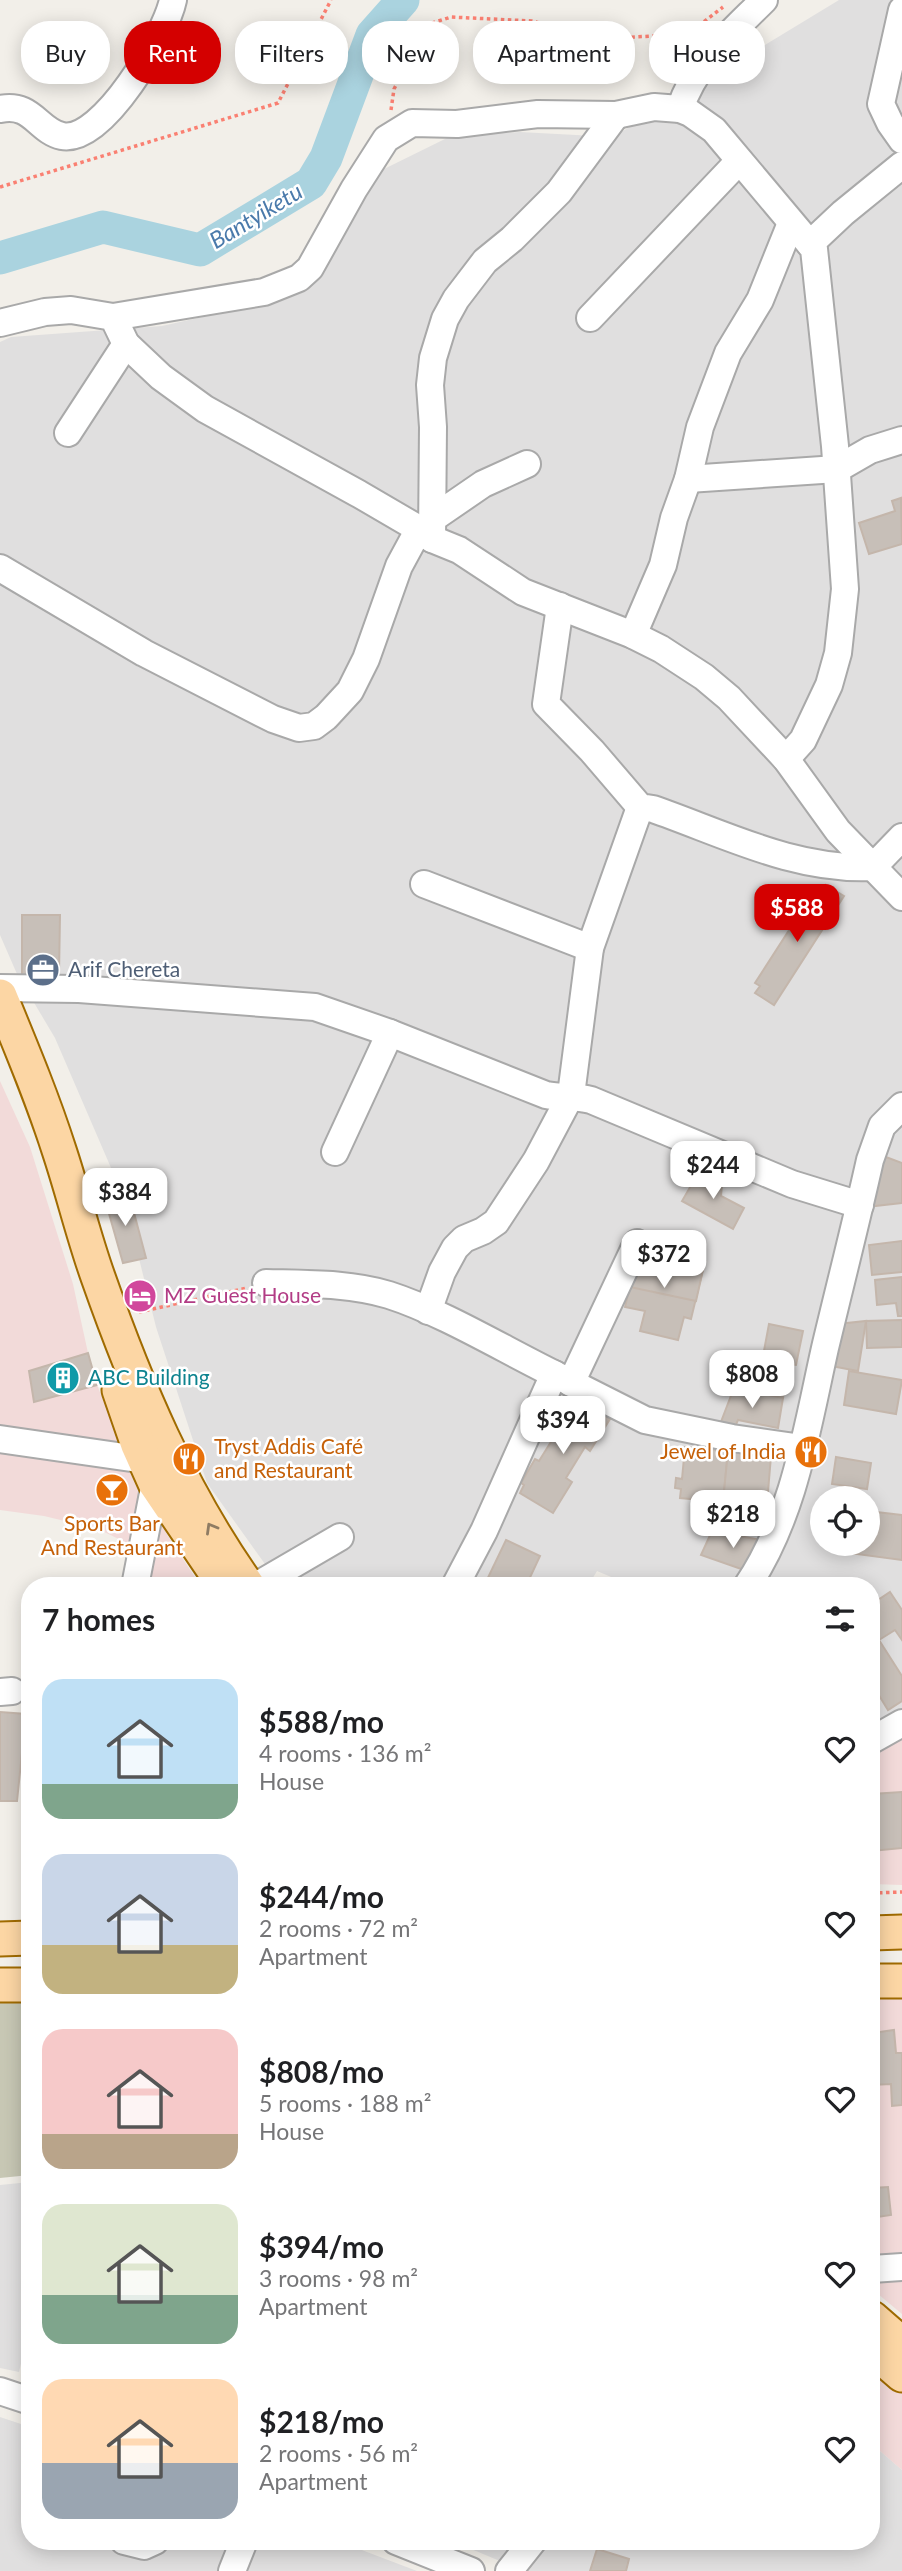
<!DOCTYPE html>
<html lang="en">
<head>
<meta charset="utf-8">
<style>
  :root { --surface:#fff; --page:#f6f6f6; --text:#202124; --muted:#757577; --accent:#d40000 }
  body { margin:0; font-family:Lato,sans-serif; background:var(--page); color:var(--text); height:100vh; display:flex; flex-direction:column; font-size:26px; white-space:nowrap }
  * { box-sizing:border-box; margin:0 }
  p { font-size:23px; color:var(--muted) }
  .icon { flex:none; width:38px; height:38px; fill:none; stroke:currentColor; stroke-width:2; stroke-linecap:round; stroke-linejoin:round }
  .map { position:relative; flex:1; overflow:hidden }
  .side { position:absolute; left:21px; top:1577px; width:859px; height:973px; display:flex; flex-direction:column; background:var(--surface); border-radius:28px; box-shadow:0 4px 18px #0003 }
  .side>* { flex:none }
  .banner { position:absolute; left:21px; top:21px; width:861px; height:63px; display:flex; gap:14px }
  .tools { position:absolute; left:810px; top:1486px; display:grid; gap:14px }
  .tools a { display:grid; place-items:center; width:70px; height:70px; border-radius:50%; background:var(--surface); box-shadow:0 4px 18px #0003; font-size:35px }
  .price { position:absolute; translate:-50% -60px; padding:0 16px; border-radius:14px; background:#fff; color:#222; font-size:23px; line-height:46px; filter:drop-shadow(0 2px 4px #0008) }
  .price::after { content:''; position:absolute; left:50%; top:42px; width:21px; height:16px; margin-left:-10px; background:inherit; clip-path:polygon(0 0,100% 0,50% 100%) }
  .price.selected { background:var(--accent); color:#fff }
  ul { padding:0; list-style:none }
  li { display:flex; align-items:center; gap:21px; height:175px; padding:0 21px }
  li span { display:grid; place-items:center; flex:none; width:196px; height:140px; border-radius:21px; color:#555 }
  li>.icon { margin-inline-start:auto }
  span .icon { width:84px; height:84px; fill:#fffc; stroke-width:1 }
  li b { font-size:30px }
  h2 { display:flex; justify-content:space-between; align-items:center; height:84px; padding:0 21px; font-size:30px }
  .chip { padding:0 24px; border-radius:28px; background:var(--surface); box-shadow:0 4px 18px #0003; font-size:24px; line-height:63px }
  .chip.selected { background:var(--accent); color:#fff }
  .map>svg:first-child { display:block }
</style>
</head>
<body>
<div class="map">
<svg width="902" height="2571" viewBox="0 0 902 2571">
  <rect width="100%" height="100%" fill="#f2efe9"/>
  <!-- residential -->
  <g fill="#e0dfdf" fill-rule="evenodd">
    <path d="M839 0H902V1727L872 1738V1586L630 1585 597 1571 588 1586 280 1585 207 1483 156 1327 124 1198 55 1038 17 974 0 935V342L11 337 162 326 283 299 329 263 382 170 451 136 520 132 613 137ZM822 1498H868V1544H822Z"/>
    <path d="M30 2182V2325L19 2372 0 2368V2185Z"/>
    <path d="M0 2417 30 2427V2541H338L417 2571H0Z"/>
    <path d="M872 2444 902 2470V2571H524L452 2541H872Z"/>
  </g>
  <!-- commercial -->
  <g fill="#f2dad9">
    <path d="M0 1081 30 1147 73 1284 88 1353 97 1385 118 1437 136 1479 168 1536 200 1585H169L163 1579 162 1585H121L129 1544 98 1529 44 1516 0 1510Z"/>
    <path d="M902 1727V1885L872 1884V1738Z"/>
    <path d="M872 1999H902V2314L872 2289Z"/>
    <path d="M872 2365 902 2389V2470L872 2444Z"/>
  </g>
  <!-- construction -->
  <path fill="#c7c7b4" d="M30 1991V2175L0 2178V1992Z"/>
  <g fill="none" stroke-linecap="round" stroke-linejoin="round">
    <!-- river -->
    <path stroke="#aad3df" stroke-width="33" d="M0 258 103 227 200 250 311 183 326 158 372 35 403 0"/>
  </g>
  <!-- building -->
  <g fill="#c7bfb8" stroke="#c4b6ab" stroke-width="2">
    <path d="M901 498 902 544 869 554 859 523 895 511 892 501Z"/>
    <path d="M826 885 844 896 774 1005 755 993 760 986 755 983 815 890 821 894Z"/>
    <path d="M22 915H60L59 975H22Z"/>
    <path d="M878 1154 902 1163V1203L866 1207Z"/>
    <path d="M708 1174 714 1176 722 1185 721 1196 744 1208 733 1229 682 1201 696 1177Z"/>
    <path d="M129 1194 146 1258 123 1263 104 1196Z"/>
    <path d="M902 1241V1272L872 1275 869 1245Z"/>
    <path d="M640 1245 705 1261 691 1319 684 1317 678 1340 640 1331 645 1311 625 1307Z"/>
    <path d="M640 1245 705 1261 696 1301 630 1287Z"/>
    <path d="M902 1277V1316H898L896 1303 877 1305 875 1280Z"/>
    <path d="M902 1320V1347L867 1348 866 1321Z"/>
    <path d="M866 1321 858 1371 831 1366 838 1324Z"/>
    <path d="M769 1324 803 1331 796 1365 789 1364 783 1398 752 1392 758 1363 770 1366 772 1358 763 1356Z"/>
    <path d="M88 1353 97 1385 34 1402 29 1371Z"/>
    <path d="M849 1371 902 1380 896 1414 844 1405Z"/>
    <path d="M734 1388 783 1398 778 1428 738 1420 733 1431 719 1427Z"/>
    <path d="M579 1400 610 1419 590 1451 585 1447 566 1478 572 1482 553 1513 520 1493 524 1485 521 1483 535 1459 539 1461 559 1429 556 1427 569 1407 573 1409Z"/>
    <path d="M685 1447 728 1451 723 1502 680 1498 681 1489 675 1488 676 1478 682 1479Z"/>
    <path d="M728 1451 771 1456 767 1504 723 1502Z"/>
    <path d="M836 1457 871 1463 867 1489 832 1484Z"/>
    <path d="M868 1511 902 1515V1560L849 1553 851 1544H868Z"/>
    <path d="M712 1531 766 1541 747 1571 701 1555Z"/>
    <path d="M506 1540 540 1556 526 1586H484Z"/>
    <path d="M890 1592 902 1610V1640L895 1630 879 1640 902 1676V1701L888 1710 872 1684V1604Z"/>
    <path d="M0 1712 26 1714 17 1801H0Z"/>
    <path d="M902 1792V1848L872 1851V1794Z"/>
    <path d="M30 1821V1884L23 1883Z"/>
    <path d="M894 2030 896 2053H902V2105L892 2106 891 2084 872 2085V2033Z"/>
    <path d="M888 2187 891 2215 877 2217V2238L872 2239V2188Z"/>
    <path d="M597 2549 629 2559 626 2571H590Z"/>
  </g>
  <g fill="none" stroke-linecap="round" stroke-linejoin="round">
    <defs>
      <g id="minor">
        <path d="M902 10 881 104 890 123 902 140"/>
        <path d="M0 109C32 102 38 131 62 136 103 144 166 34 173 0"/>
        <path d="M680 109C695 63 730 34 764 0"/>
        <path d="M810 244 843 213 902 165"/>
        <path d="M113 317 264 292 299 278 310 268 354 189 386 139 412 123 457 124 538 114 616 115 654 107 680 109 690 113 714 130 814 249 835 446 845 589 838 653 829 685 803 740 786 759"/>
        <path d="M590 318 739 161"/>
        <path d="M0 323 45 312 71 310 113 317 126 344 161 377 205 409 359 494 419 529 432 539 459 550 523 592 633 635 661 649 704 677 729 698 786 759 838 831 902 897"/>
        <path d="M68 433 126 344"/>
        <path d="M688 479 837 469 870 450 902 440"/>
        <path d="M432 519 483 484 527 464"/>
        <path d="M432 539 433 427 430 385 433 358 445 319 456 299 485 261 512 239 559 192 616 115"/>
        <path d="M0 568 144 653 273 719 299 728 314 726 326 717 350 691 366 659 399 566 419 529"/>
        <path d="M560 606 546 704 592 751 640 807 653 809C725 834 795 871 873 867L902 837"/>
        <path d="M633 635 663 565 674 518 688 479 700 427 728 353 760 300 791 223"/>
        <path d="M424 884 590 948"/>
        <path d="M0 988 79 989 315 1007 390 1033 546 1095C561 1098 576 1096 591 1100L792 1184 860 1205"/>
        <path d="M335 1152 390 1033"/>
        <path d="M266 1283C307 1284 350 1283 389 1295 442 1312 503 1349 554 1374"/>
        <path d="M428 1311 442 1272 455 1248 464 1239 483 1231 496 1222 536 1161 571 1095 590 948 640 807"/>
        <path d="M571 1383 637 1243"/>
        <path d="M0 1439 145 1460 159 1454"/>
        <path d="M135 1586 155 1483"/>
        <path d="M256 1586 340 1537"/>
        <path d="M455 1586 484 1531 554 1374 645 1420 732 1438 802 1448"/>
        <path d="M747 1586C794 1517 807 1428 825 1348 840 1285 856 1223 870 1160L882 1126 902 1106"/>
        <path d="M0 1692 12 1691"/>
        <path d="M872 1740 902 1723"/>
        <path d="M872 2269 902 2267"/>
        <path d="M0 2391 30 2401"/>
        <path d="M124 2541 144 2546 155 2541"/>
        <path d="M396 2541 471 2571"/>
        <path d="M232 2571 244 2541"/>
        <path d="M509 2571 533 2541"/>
      </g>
      <g id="major">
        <path d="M0 996C21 1047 42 1097 59 1150 73 1192 83 1235 98 1277 136 1385 181 1492 248 1586"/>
        <path d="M119 1390 138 1445 155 1483 218 1576"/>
        <path d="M872 1933 902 1932"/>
        <path d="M0 1939 30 1938"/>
        <path d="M872 1981H902"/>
        <path d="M0 1985H30"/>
        <path d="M872 2318 902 2344"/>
        <path d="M872 2349 902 2375"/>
      </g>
    </defs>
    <!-- minor casing -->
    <use href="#minor" stroke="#a9a9a9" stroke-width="30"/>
    <!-- major casing -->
    <use href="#major" stroke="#a06b00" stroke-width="37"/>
    <!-- path -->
    <g stroke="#fa8072" stroke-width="3.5" stroke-dasharray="3.5 3.5" stroke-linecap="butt">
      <path d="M391 110 394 89 429 24 451 17 532 21 600 39 688 34 723 7"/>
      <path d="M0 187 278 103 331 0"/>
      <path d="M139 1312 247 1288"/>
      <path d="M872 1893 902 1892"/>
    </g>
    <!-- minor -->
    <use href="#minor" stroke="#fff" stroke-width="26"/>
    <!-- major -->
    <use href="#major" stroke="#fcd6a4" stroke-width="33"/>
  </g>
  <!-- one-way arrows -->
  <defs><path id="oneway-chevron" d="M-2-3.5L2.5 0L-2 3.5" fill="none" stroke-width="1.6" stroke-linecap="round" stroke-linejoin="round" transform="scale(1.75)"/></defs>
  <use stroke="#8f7c63" href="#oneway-chevron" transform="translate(211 1528) rotate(-120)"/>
  <!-- icons -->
  <defs>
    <symbol id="office-disc" viewBox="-11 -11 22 22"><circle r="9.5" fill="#5c6f8a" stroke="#fff"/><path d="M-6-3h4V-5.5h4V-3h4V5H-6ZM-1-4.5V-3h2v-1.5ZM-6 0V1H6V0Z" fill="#fff"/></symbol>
    <symbol id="hotel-disc" viewBox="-11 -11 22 22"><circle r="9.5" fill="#d1479c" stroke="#fff"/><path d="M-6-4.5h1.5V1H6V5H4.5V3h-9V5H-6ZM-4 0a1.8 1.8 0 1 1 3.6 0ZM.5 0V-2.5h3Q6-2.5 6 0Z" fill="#fff"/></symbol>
    <symbol id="building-disc" viewBox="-11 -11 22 22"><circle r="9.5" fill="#0f9aa8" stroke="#fff"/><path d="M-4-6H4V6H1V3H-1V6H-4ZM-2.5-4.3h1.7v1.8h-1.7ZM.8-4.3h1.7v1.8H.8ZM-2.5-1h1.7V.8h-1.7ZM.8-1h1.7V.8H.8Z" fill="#fff"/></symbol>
    <symbol id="restaurant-disc" viewBox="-11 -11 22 22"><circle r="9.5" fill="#e8710a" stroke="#fff"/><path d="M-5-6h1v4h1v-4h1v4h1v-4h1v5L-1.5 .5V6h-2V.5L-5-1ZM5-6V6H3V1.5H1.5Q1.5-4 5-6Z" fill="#fff"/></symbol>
    <symbol id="bar-disc" viewBox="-11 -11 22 22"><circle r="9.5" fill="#e8710a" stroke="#fff"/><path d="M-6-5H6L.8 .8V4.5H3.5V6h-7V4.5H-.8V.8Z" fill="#fff"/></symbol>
  </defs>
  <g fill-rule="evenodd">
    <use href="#office-disc" x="24" y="951" width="38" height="38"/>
    <use href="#hotel-disc" x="121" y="1277" width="38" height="38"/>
    <use href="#building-disc" x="44" y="1359" width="38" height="38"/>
    <use href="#restaurant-disc" x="792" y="1433" width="38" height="38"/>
    <use href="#restaurant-disc" x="170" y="1440" width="38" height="38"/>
    <use href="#bar-disc" x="93" y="1471" width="38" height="38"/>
  </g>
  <g text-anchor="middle" stroke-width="5" stroke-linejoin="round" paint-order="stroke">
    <!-- service labels -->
    <g font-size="21" fill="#4e5e75" stroke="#fff" text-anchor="start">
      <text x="68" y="977">Arif Chereta</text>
    </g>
    <!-- hotel labels -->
    <g font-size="21" fill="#b23c85" stroke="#fff" text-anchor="start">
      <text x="164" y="1303">MZ Guest House</text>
    </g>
    <!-- culture labels -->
    <g font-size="21" fill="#0d838f" stroke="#fff" text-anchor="start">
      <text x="88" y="1385">ABC Building</text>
    </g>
    <!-- food labels -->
    <g font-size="21" fill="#c56008" stroke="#fff" text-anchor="start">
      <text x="214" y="1454">Tryst Addis Café<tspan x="214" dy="24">and Restaurant</tspan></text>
      <text x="786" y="1459" text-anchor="end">Jewel of India</text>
      <text x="112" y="1531" text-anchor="middle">Sports Bar<tspan x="112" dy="24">And Restaurant</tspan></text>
    </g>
    <!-- water labels -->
    <g font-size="23" font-style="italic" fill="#4a7aab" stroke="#fff">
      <text transform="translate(256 216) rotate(-31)" y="8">Bantyiketu</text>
    </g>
  </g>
</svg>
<div class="tools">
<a><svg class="icon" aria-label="locate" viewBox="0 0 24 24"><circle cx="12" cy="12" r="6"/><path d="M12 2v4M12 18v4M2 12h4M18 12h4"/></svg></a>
</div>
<b class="price selected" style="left:797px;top:944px">$588</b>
<b class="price" style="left:713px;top:1201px">$244</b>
<b class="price" style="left:125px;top:1228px">$384</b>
<b class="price" style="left:664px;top:1290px">$372</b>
<b class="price" style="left:752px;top:1410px">$808</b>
<b class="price" style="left:563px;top:1456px">$394</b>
<b class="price" style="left:733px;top:1550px">$218</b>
<div class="banner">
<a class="chip">Buy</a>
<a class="chip selected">Rent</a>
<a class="chip">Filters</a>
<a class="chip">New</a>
<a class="chip">Apartment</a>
<a class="chip">House</a>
</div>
<section class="side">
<h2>7 homes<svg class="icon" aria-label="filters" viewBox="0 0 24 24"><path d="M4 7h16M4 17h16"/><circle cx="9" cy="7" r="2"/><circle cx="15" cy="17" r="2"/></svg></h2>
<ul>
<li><span style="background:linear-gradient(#bfe0f5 75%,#7fa58c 0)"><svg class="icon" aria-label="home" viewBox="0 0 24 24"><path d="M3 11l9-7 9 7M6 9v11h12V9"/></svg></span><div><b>$588/mo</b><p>4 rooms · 136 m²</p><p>House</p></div><svg class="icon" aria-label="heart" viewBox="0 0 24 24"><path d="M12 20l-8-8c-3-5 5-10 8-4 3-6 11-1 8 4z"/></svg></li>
<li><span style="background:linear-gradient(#c9d6e8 65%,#c2b280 0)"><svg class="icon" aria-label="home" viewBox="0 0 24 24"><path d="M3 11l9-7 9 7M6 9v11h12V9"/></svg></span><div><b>$244/mo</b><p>2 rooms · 72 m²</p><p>Apartment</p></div><svg class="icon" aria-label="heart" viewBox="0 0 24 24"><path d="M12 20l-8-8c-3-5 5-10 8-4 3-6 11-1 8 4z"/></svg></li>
<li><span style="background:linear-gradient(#f6c9c9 75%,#b9a48a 0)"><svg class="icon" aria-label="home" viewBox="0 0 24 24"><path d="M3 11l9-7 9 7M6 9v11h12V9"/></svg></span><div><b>$808/mo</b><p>5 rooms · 188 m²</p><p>House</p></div><svg class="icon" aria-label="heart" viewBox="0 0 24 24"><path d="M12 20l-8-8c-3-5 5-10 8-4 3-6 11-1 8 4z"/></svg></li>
<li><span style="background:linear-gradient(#dfe7d0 65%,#7fa58c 0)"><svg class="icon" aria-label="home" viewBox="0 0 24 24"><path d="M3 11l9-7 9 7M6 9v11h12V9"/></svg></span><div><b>$394/mo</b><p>3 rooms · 98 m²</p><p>Apartment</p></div><svg class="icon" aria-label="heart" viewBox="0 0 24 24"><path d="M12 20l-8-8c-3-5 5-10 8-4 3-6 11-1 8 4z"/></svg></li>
<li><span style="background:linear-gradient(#ffd9b3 60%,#9aa5b1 0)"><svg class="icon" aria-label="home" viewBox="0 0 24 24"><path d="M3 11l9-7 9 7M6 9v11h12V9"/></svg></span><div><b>$218/mo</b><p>2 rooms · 56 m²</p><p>Apartment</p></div><svg class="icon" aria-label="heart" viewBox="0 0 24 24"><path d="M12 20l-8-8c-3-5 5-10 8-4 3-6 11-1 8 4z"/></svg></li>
</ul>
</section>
</div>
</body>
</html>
